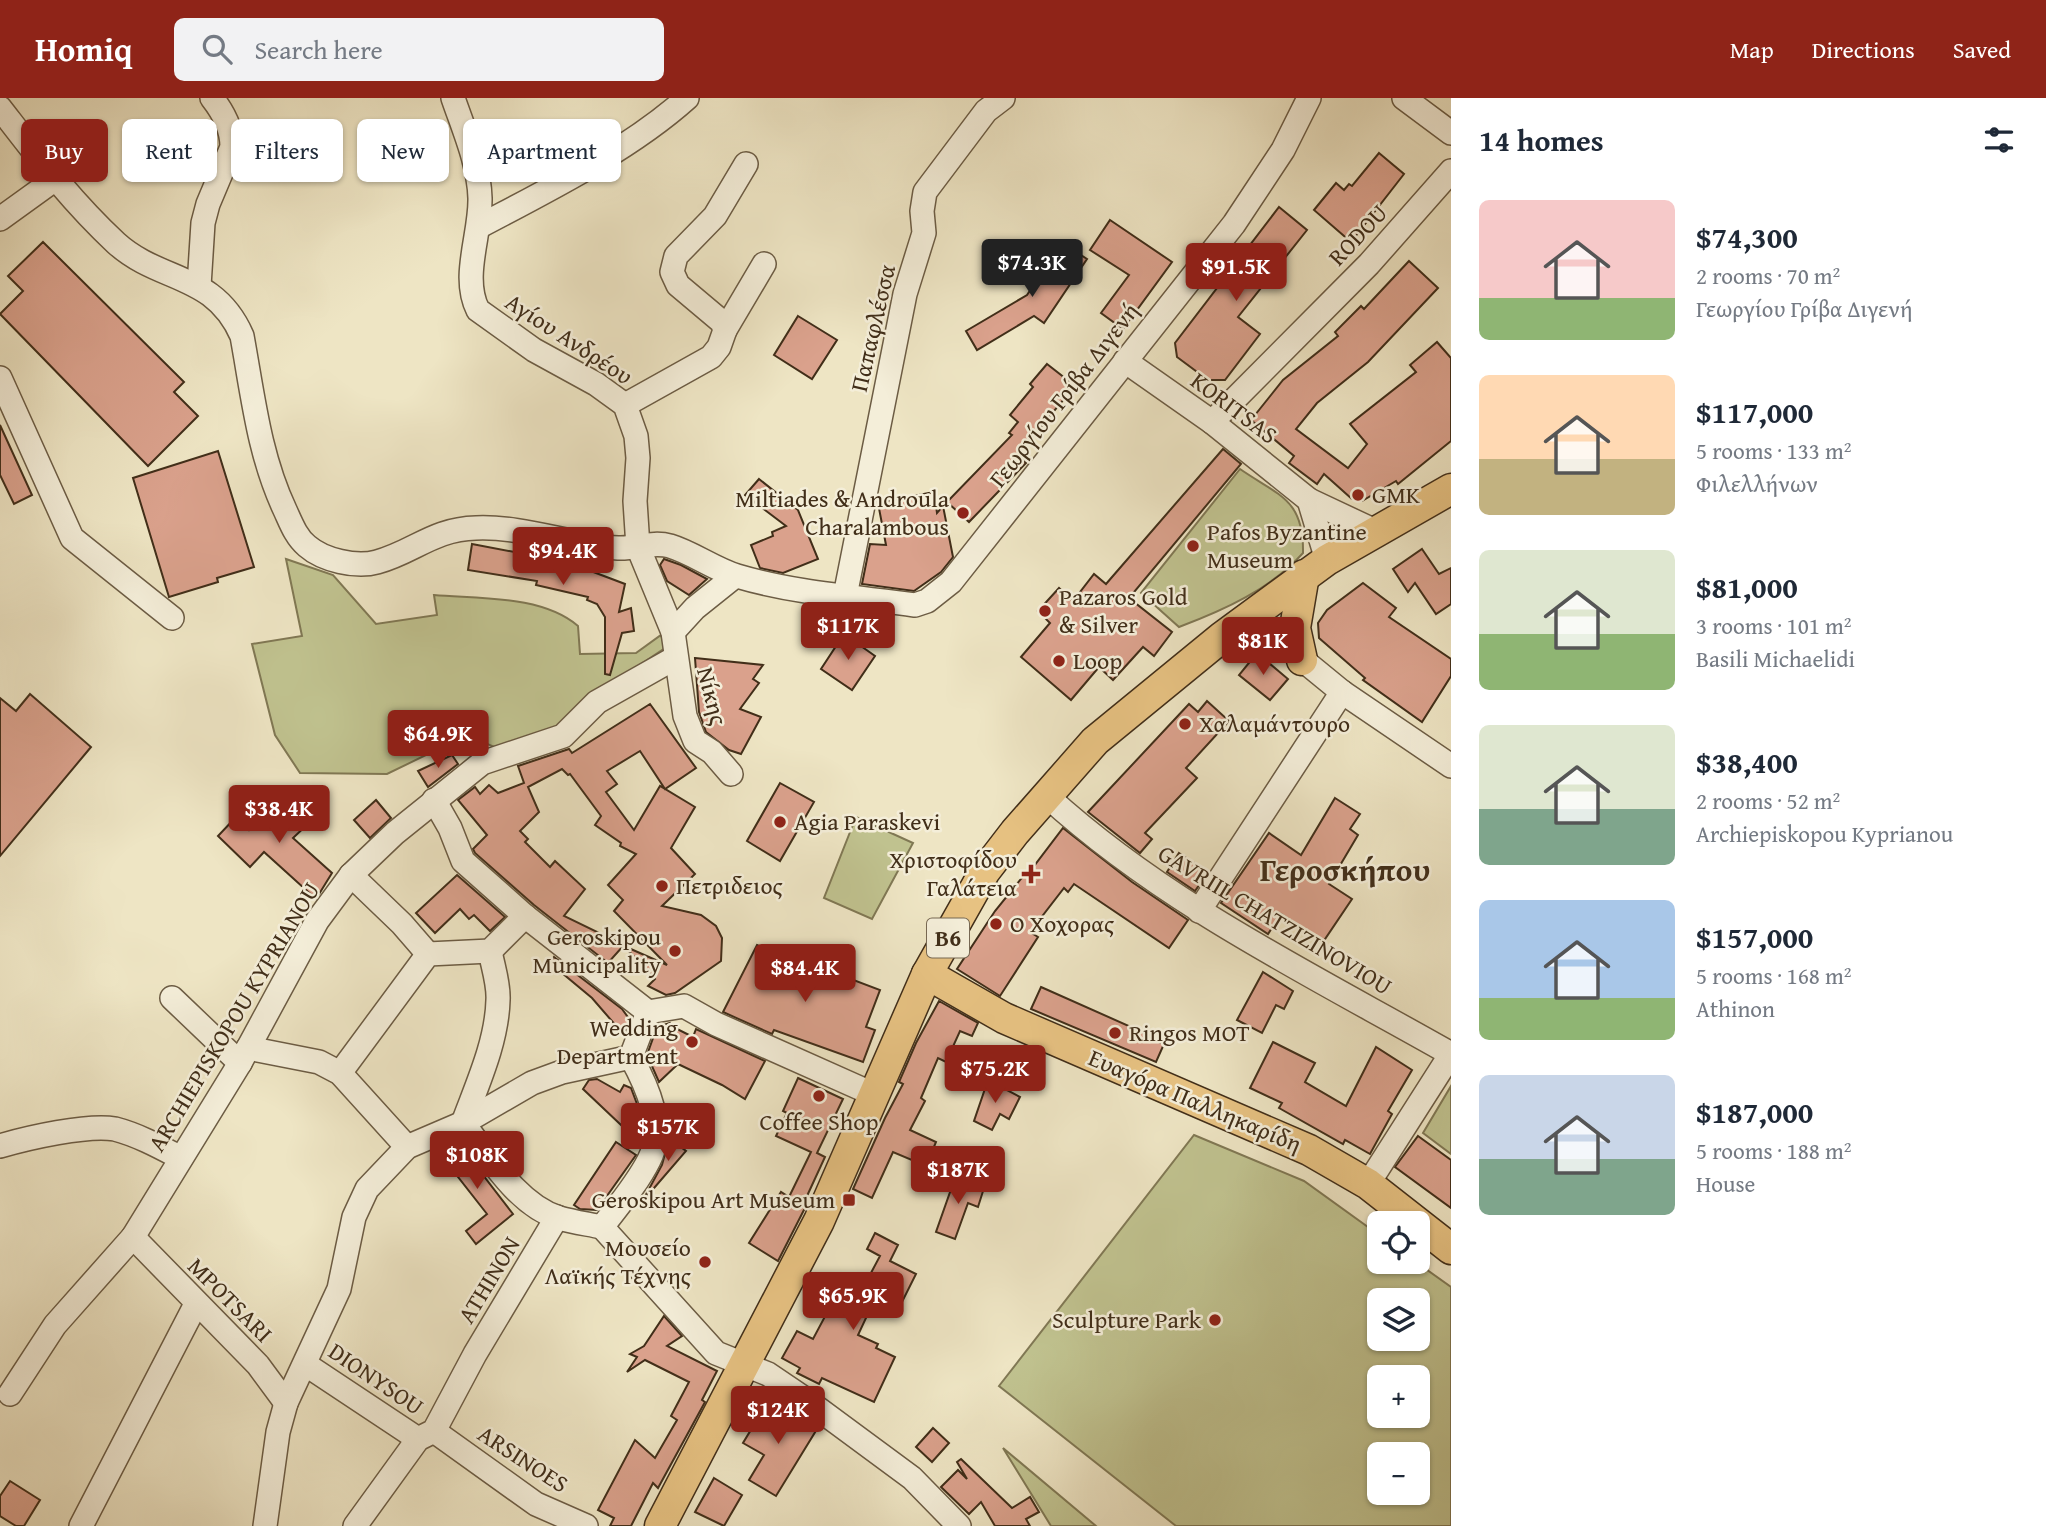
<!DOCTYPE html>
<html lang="en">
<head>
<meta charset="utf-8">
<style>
  :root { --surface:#fff; --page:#f2f2f3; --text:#1f2937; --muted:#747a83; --accent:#8f2418 }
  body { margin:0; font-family:"Gentium Book Plus",serif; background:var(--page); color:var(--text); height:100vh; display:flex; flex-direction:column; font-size:26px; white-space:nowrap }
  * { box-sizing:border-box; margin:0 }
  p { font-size:23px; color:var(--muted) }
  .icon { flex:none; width:38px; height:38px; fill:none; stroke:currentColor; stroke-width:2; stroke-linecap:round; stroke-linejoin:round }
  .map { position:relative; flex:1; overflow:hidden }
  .details { display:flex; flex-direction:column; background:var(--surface); width:595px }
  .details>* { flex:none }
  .top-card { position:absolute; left:21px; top:21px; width:665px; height:63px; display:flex; gap:14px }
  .tools { position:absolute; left:1367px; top:1113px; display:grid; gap:14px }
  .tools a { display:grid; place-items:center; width:63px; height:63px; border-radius:10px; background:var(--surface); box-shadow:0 2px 5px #0004; font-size:35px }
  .price { position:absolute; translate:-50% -60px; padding:0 16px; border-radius:7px; background:var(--accent); color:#fff; font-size:23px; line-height:46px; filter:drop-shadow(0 2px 4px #0008) }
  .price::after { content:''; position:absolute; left:50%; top:42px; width:21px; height:16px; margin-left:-10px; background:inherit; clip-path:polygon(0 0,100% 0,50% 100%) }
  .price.current { background:#222; color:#fff }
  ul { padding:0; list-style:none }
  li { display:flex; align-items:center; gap:21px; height:175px; padding:0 28px }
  li span { display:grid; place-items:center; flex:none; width:196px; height:140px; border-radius:10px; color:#555 }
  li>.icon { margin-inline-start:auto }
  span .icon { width:84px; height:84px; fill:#fffc; stroke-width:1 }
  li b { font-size:30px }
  h2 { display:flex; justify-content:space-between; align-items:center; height:84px; padding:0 28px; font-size:30px }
  .chip { padding:0 24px; border-radius:10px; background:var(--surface); box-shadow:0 2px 5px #0004; font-size:24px; line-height:63px }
  .chip.current { background:var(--accent); color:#fff }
  header { display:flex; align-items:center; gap:42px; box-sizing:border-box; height:98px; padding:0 35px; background:var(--accent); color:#fff }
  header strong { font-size:33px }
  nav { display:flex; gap:38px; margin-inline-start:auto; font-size:24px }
  .search { width:490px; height:63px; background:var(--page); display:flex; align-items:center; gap:18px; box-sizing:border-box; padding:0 24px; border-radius:10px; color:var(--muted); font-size:26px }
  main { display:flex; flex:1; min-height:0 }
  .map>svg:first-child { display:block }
</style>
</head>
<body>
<header>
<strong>Homiq</strong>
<div class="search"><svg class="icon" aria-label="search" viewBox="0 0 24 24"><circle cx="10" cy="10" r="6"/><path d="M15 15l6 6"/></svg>Search here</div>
<nav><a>Map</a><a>Directions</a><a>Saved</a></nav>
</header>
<main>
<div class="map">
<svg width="1451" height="1428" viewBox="0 0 1451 1428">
  <rect width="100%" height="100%" fill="#eee5c4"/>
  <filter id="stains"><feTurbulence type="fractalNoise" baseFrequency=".00286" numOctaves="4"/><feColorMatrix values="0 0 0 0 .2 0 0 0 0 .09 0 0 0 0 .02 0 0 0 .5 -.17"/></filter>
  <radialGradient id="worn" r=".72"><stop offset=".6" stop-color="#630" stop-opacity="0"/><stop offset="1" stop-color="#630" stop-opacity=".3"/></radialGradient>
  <!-- green -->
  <g fill="#c0c28f" stroke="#807854" stroke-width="2" fill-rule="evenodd">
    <path d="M1240 371C1279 398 1304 401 1303 455 1271 491 1224 512 1179 529L1141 495Z"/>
    <path d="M286 461 333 477 376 526 437 517 434 497C479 501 542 497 578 528L580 556 636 555 661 537 665 550 589 601 568 628 501 652 467 637 387 676 300 675 275 637 252 546 302 538Z"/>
    <path d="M856 719 913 745 872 821 824 800Z"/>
    <path d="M1451 988V1056L1423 1035Z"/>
    <path d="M1194 1037 1304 1083 1379 1137V1164H1416L1451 1189V1428H1176L999 1288ZM1379 1202H1418V1241H1379ZM1418 1279V1318H1379V1279ZM1418 1356V1395H1379V1356Z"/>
    <path d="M1003 1350 1096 1428H1051Z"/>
  </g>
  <!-- building -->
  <g fill="#daa18c" stroke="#412e19" stroke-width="2">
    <path d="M1379 55 1404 76 1351 144 1314 112 1336 85 1344 92 1349 86 1352 88Z"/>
    <path d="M1279 109 1307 132 1238 219 1260 236 1225 282H1208L1177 259 1175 245Z"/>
    <path d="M1110 122 1172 164 1123 231 1101 215 1129 177 1090 152Z"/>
    <path d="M43 144 184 284 174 294 198 318 148 368 0 216 23 193 8 178Z"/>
    <path d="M1060 148 1068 153 1070 150 1087 161 1044 225 1034 218 977 252 966 233 1027 197Z"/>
    <path d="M1409 163 1438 190 1368 264 1317 305 1296 331 1348 370 1367 346 1350 326 1416 274 1410 267 1437 244 1451 260V343L1398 386 1396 383 1362 403 1352 401 1324 376 1317 386 1289 365 1294 358 1251 322 1283 282 1338 238 1335 234 1361 208 1364 211Z"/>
    <path d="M798 218 837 242 812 281 774 257Z"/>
    <path d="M1047 266 1075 288 1018 356 1026 365 969 424 947 404 1012 337 1009 335 1018 324 1010 317 1033 289 1030 286Z"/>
    <path d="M0 327 32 397 14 406 0 377Z"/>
    <path d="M1223 351 1241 366 1129 500 1172 534 1154 558 1143 549 1113 582 1099 569 1071 602 1021 559 1050 525 1038 513 1059 490 1073 503 1094 476 1106 486Z"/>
    <path d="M218 353 254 469 217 480 218 484 169 499 133 380Z"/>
    <path d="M759 381 798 412 818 461 783 475 760 470 751 447 773 438 772 434 786 428 745 397Z"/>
    <path d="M934 394 937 415 943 408 953 459 941 474 914 493 862 486 870 446 886 447 878 405Z"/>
    <path d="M472 446 567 464 625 486 619 514 631 510 634 533 622 535 610 577 605 576V519L597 506 587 502 588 499 536 487 537 483 468 472Z"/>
    <path d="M1422 451 1439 476 1451 470V506L1436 516 1415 485 1408 494 1393 471Z"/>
    <path d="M664 461 681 467 707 481 689 497 667 483 660 467Z"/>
    <path d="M1363 485 1396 510 1389 519 1451 561V578L1422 624 1363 582 1365 580 1319 540 1318 525 1327 512Z"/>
    <path d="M844 536 875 558 852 592 821 571Z"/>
    <path d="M1257 555 1288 581 1270 602 1239 577Z"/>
    <path d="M695 560 763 567 753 581 759 585 740 611 761 619 741 656 729 652 706 634 699 614Z"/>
    <path d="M30 596 91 649 0 758V600L16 613Z"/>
    <path d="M1207 603 1229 623 1186 670 1197 680 1145 735 1152 741 1140 755 1088 714 1189 606 1198 614Z"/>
    <path d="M650 606 696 670 665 691 640 653 607 673 617 686 606 694 634 732 660 688 695 709 671 750 695 776 662 808 701 817 716 828 722 840 721 863 675 895 666 897 648 888 655 881 624 848 667 867 614 813 623 802 608 787 636 756 620 748 621 745 595 727 601 718 570 676 568 677 562 671 528 689 539 714 520 733 528 741 525 744 550 769 555 763 585 791 564 818 624 847 608 865 534 807 475 755 473 751 487 737 458 702 475 689 480 696 489 687 498 695 524 685 518 668 569 651 572 655Z"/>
    <path d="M452 657 458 666 428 689 418 673Z"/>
    <path d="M780 685 814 704 780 763 747 743Z"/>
    <path d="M285 697 310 724 293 740 332 775 316 801 264 754 250 769 218 738 236 719 249 732Z"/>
    <path d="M1335 700 1360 716 1350 731 1358 737 1329 786 1352 801 1323 844 1281 816 1268 836 1221 805 1269 735 1301 757Z"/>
    <path d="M376 702 391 720 370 740 354 722Z"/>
    <path d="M1063 730 1132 784 1188 822 1169 850 1074 786 1068 794 1064 790 1030 834 1038 839 1000 898 957 871 995 813 1033 766 1034 768Z"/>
    <path d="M1179 755 1208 774 1195 793 1167 774Z"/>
    <path d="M457 777 505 819 490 833 474 817 469 821 460 811 435 835 416 815Z"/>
    <path d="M757 847 811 875 814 867 880 892 866 929 875 932 863 964 774 932 772 936 723 914Z"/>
    <path d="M554 859 622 911 630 922 624 937 592 900 550 865Z"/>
    <path d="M1263 874 1293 893 1284 911 1276 907 1262 935 1237 922Z"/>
    <path d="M1041 889 1149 937 1148 940 1164 946 1156 964 1031 911Z"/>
    <path d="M939 903 978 925 972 938 960 933 946 964 938 960 921 1000 925 1003 910 1032 936 1044 926 1068 893 1054 872 1100 853 1091 885 1020 903 986 899 984 916 945Z"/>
    <path d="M670 925 673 929 693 939 696 931 765 963 745 1001 722 987 678 966 659 984 647 957 657 929Z"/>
    <path d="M1273 944 1315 965 1305 984 1346 1008 1376 949 1412 972 1388 1013 1392 1016 1370 1056 1345 1042 1343 1046 1279 1010 1282 1005 1250 990Z"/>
    <path d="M798 980 843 1001 817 1055 825 1059 807 1098 810 1100 778 1163 749 1145 781 1094 789 1099 811 1054 776 1038 787 1015 783 1013Z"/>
    <path d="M597 981 620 994 624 987 631 990 637 1006 621 1027 583 991 589 982Z"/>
    <path d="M988 982 1020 999 1009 1021 1000 1016 992 1032 974 1023Z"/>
    <path d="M1418 1038 1451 1062V1110L1395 1069Z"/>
    <path d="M669 1040 686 1053 642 1104 662 1067Z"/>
    <path d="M616 1044 636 1057 597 1112 580 1111 574 1107Z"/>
    <path d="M452 1045 459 1046 513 1116 476 1146 466 1133 487 1116 437 1052Z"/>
    <path d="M955 1080 984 1090 978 1109 968 1105 955 1141 936 1134Z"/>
    <path d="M875 1135 898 1147 890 1163 916 1176 902 1204 879 1192 858 1237 878 1246 876 1250 895 1259 874 1304 822 1280 819 1286 797 1275 800 1270 782 1260 797 1233 813 1241 838 1194 856 1203 880 1158 867 1151Z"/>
    <path d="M664 1218 682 1238 667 1248 717 1273 702 1302 705 1304 658 1390 653 1385 631 1428H610L614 1420 598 1412 635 1342 655 1360 677 1322 671 1318 689 1284 645 1262 627 1274 637 1259 630 1256 644 1248Z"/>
    <path d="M769 1302 817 1331 776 1398 749 1382 764 1357 743 1345Z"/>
    <path d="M933 1330 949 1345 932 1364 916 1349Z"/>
    <path d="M961 1361 1012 1410 1030 1399 1039 1414 1026 1421 1030 1428H995L981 1404 969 1416 941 1389 958 1372 967 1381 957 1364Z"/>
    <path d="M714 1380 742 1397 724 1428 695 1414Z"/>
    <path d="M10 1383 40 1402 24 1428H16L0 1418V1398Z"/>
  </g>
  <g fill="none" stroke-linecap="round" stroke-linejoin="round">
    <defs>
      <g id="minor">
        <path d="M453 0C464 32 479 66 480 100 481 136 461 179 478 212L534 252 596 286 625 307 636 338 638 360 635 403 638 449 673 534 685 618 695 643 712 654 731 676"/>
        <path d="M1404 0 1451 35"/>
        <path d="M0 10C38 59 70 102 116 145 160 185 214 174 242 238 253 298 259 357 285 412 291 425 296 439 307 448 323 462 356 470 377 464 414 454 433 431 476 430 524 428 571 447 618 450 636 451 652 443 670 448 693 455 714 471 737 478 794 495 856 499 915 507L927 503 951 484 1234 126 1283 52 1309 0"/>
        <path d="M0 121 54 82"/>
        <path d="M480 128C548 92 629 52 687 0"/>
        <path d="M199 188 203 125 208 106 232 49C232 31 223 14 212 0"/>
        <path d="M725 232 764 166"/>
        <path d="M1125 263 1212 324 1309 402 1375 433"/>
        <path d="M0 280 72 440 172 520"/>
        <path d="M625 307 711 259 719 249 725 232 722 224 678 187 672 174 676 158 715 118 746 66"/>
        <path d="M1212 324 1369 166 1451 73"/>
        <path d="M1309 402 1327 462"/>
        <path d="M845 498 905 196 924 135 922 113 925 94 986 13 1003 0"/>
        <path d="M1249 518 1342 594 1451 668"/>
        <path d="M673 534 695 510 735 478"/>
        <path d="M1047 698C1165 806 1312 877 1451 956"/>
        <path d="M434 702 450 730 463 763 525 818 648 914"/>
        <path d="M351 777 402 826 428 856"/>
        <path d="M1199 813 1342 594"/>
        <path d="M490 853C493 869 499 886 498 902 497 944 477 987 463 1025 489 1058 517 1107 559 1120 573 1124 588 1126 602 1129"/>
        <path d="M172 900 240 965"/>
        <path d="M648 914 684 908 716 926 873 996"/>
        <path d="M248 950 319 964 340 975 407 1049"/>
        <path d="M631 959 648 914"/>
        <path d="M340 975 428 856 490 853 525 818"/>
        <path d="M0 1048C27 1040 88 1026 115 1031 138 1037 160 1049 181 1060"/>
        <path d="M1368 1086 1451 956"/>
        <path d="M602 1129 716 1255 768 1276 805 1301 912 1380 959 1428"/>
        <path d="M602 1129C618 1108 637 1086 649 1062 666 1029 647 988 631 959"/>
        <path d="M133 1139 258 1267 286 1305"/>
        <path d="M305 1266 418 1341"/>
        <path d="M10 1296 55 1227 133 1139 240 965 317 823 351 777 395 735 482 665 563 638 597 604 675 560"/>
        <path d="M434 1333 536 1406 586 1428"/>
        <path d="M81 1428 196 1206"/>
        <path d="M265 1428 278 1334 286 1305 339 1191 354 1119 367 1091 407 1049 463 1025 532 985 562 974 631 959"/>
        <path d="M355 1428 418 1341 434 1333 475 1256 557 1119"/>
      </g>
      <g id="major">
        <path d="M1302 562 1295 530 1304 477"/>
        <path d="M927 876 1004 920 1309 1052 1368 1086 1451 1151"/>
        <path d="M660 1428 819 1123 927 876 985 773 1015 734 1095 643 1222 539 1327 462 1451 391"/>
      </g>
    </defs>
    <!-- minor casing -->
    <use href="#minor" stroke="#6c5c44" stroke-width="26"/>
    <!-- major casing -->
    <use href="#major" stroke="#412e19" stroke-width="33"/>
    <!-- minor -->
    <use href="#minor" stroke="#f4eed9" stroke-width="23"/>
    <!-- major -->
    <use href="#major" stroke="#e7c282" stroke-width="30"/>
  </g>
  <!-- markers -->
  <g fill="#8f2418" stroke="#f4eed9" stroke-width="2.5">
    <circle cx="1358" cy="397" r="7"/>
    <circle cx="963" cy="415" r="7"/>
    <circle cx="1193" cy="448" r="7"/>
    <circle cx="1045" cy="513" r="7"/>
    <circle cx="1059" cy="563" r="7"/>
    <circle cx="1185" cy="626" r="7"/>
    <circle cx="780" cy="724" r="7"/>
    <path d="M1027.5 765.5h7v7h7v7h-7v7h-7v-7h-7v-7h7z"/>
    <circle cx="662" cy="788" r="7"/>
    <circle cx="996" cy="826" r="7"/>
    <circle cx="675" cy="853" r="7"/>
    <circle cx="1115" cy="935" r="7"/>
    <circle cx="692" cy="944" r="7"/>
    <circle cx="819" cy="998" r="7"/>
    <rect x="842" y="1095" width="14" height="14" rx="3.5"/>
    <circle cx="705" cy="1164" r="7"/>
    <circle cx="1215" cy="1222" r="7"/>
  </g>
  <g text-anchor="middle" stroke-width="5" stroke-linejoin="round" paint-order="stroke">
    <!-- shield labels -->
    <rect fill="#f4eed9" stroke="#776853" stroke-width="2" x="927" y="820.5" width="42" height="39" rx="5"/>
    <g font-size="23" font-weight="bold" fill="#412e19">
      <text x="948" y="848">B6</text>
    </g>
    <!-- street labels -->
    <g font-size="24" fill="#412e19" stroke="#f4eed9">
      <text transform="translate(1358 137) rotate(-47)" y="8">RODOU</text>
      <text transform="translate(873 230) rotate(-77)" y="8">Παπαφλέσσα</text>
      <text transform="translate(569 241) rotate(33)" y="8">Αγίου Ανδρέου</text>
      <text transform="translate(1064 297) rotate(-52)" y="8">Γεωργίου Γρίβα Διγενή</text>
      <text transform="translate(1234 310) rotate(37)" y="8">KORITSAS</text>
      <text transform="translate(712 598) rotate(75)" y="8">Νίκης</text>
      <text transform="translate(1275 822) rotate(31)" y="8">GAVRIIL CHATZIZINOVIOU</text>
      <text transform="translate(234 919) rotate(-59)" y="8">ARCHIEPISKOPOU KYPRIANOU</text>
      <text transform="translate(1195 1003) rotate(23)" y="8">Ευαγόρα Παλληκαρίδη</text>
      <text transform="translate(489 1182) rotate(-59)" y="8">ATHINON</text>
      <text transform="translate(230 1202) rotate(45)" y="8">MPOTSARI</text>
      <text transform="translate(376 1281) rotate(34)" y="8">DIONYSOU</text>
      <text transform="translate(523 1361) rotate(33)" y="8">ARSINOES</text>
    </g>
    <!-- poi labels -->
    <g font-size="24" fill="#412e19" stroke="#f4eed9" text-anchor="start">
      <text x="1372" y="405">GMK</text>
      <text x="949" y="409" text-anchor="end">Miltiades &amp; Androula<tspan x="949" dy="28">Charalambous</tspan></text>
      <text x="1207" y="442">Pafos Byzantine<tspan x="1207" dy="28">Museum</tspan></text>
      <text x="1059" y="507">Pazaros Gold<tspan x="1059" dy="28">&amp; Silver</tspan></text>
      <text x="1073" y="571">Loop</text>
      <text x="1199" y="634">Χαλαμάντουρο</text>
      <text x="794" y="732">Agia Paraskevi</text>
      <text x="1017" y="770" text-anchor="end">Χριστοφίδου<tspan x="1017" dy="28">Γαλάτεια</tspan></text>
      <text x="676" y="796">Πετριδειος</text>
      <text x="1010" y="834">Ο Χοχορας</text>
      <text x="661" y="847" text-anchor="end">Geroskipou<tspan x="661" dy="28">Municipality</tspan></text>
      <text x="678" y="938" text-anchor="end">Wedding<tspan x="678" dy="28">Department</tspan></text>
      <text x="1129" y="943">Ringos MOT</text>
      <text x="819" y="1032" text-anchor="middle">Coffee Shop</text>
      <text x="835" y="1110" text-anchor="end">Geroskipou Art Museum</text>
      <text x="691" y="1158" text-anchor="end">Μουσείο<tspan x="691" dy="28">Λαϊκής Τέχνης</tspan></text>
      <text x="1201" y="1230" text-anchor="end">Sculpture Park</text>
    </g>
    <!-- district labels -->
    <g font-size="32" font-weight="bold" fill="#412e19" stroke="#f4eed9">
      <text x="1345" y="783">Γεροσκήπου</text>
    </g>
  </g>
  <rect width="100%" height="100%" filter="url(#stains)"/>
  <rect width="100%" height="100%" fill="url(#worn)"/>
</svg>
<div class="tools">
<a><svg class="icon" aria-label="locate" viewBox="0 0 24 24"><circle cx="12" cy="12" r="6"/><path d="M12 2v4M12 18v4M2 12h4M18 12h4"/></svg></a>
<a><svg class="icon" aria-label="layers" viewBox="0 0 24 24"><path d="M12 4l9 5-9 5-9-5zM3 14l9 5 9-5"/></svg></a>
<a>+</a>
<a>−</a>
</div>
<b class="price current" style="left:1032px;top:201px">$74.3K</b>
<b class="price" style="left:1236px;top:205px">$91.5K</b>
<b class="price" style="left:563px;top:489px">$94.4K</b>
<b class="price" style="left:848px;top:564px">$117K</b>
<b class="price" style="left:1263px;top:579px">$81K</b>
<b class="price" style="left:438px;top:672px">$64.9K</b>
<b class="price" style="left:279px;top:747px">$38.4K</b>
<b class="price" style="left:805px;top:906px">$84.4K</b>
<b class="price" style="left:995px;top:1007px">$75.2K</b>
<b class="price" style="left:668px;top:1065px">$157K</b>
<b class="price" style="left:477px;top:1093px">$108K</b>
<b class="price" style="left:958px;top:1108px">$187K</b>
<b class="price" style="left:853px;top:1234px">$65.9K</b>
<b class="price" style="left:778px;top:1348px">$124K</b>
<div class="top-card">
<a class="chip current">Buy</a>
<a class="chip">Rent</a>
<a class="chip">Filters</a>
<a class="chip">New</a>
<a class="chip">Apartment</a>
</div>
</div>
<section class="details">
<h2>14 homes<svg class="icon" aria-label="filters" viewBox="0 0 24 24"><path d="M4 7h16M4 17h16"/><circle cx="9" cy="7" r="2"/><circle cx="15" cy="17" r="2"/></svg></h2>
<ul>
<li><span style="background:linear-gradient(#f6c9c9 70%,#8fb573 0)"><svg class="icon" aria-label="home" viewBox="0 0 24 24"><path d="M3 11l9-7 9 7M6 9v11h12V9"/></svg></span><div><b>$74,300</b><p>2 rooms · 70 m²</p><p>Γεωργίου Γρίβα Διγενή</p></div></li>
<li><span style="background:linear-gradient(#ffd9b3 60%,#c2b280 0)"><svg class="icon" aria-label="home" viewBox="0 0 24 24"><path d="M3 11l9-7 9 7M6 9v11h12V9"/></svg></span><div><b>$117,000</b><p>5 rooms · 133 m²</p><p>Φιλελλήνων</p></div></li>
<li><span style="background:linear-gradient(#dfe7d0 60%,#8fb573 0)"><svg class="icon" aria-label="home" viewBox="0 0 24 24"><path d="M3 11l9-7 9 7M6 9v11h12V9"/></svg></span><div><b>$81,000</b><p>3 rooms · 101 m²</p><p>Basili Michaelidi</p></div></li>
<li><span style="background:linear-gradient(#dfe7d0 60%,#7fa58c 0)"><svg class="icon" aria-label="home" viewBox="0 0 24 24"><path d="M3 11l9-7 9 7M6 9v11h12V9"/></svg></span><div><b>$38,400</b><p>2 rooms · 52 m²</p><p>Archiepiskopou Kyprianou</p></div></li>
<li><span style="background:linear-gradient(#a9c7e8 70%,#8fb573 0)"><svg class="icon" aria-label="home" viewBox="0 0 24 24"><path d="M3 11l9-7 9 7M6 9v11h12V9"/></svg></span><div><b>$157,000</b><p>5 rooms · 168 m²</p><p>Athinon</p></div></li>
<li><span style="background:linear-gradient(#c9d6e8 60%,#7fa58c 0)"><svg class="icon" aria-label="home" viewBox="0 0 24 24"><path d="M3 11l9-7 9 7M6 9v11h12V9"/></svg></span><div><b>$187,000</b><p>5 rooms · 188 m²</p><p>House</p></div></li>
</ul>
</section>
</main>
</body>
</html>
